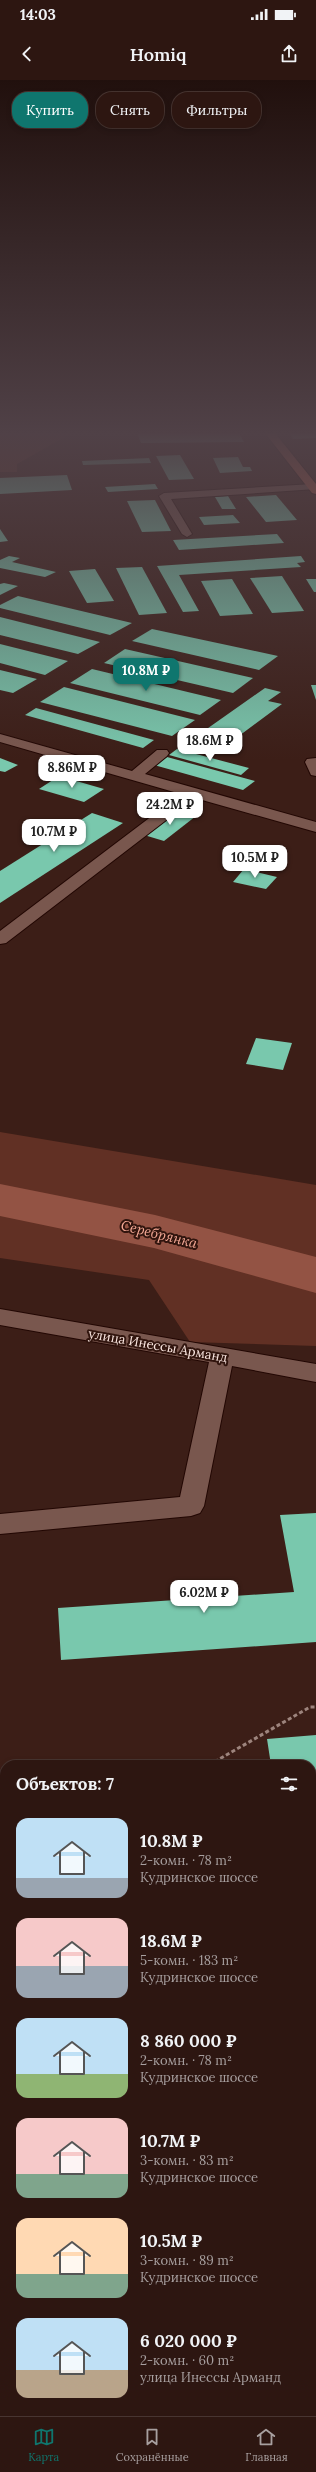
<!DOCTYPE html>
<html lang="ru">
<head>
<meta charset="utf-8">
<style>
  :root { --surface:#2d1611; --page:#39231f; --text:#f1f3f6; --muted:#a79f9f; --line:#483531; --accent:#0f766e }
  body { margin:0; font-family:Lora,serif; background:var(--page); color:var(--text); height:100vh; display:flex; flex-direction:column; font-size:15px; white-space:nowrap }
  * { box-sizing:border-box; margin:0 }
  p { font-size:13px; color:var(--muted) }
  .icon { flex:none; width:22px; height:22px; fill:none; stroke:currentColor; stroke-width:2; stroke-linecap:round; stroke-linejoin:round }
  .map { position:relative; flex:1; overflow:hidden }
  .side { position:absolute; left:0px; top:1680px; width:316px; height:656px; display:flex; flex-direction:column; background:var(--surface); border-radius:16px 16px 0 0; box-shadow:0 2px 6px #0003,0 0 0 1px var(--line) }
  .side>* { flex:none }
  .hud { position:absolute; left:12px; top:12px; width:292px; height:36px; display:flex; gap:8px }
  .price { position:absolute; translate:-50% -34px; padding:0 9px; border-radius:8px; background:#fff; color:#222; font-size:13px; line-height:26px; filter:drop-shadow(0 1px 2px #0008) }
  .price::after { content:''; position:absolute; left:50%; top:24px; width:12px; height:9px; margin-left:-6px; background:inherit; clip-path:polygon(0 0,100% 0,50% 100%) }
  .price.on { background:var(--accent); color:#fff }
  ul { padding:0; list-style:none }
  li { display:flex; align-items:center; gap:12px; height:100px; padding:0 16px }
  li span { display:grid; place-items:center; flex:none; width:112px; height:80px; border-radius:12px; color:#555 }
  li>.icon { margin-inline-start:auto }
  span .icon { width:48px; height:48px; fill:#fffc; stroke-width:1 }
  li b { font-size:17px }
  h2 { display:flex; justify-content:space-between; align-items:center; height:48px; padding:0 16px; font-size:17px }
  .tag { padding:0 14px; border-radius:16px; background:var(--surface); box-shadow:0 2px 6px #0003,0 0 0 1px var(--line); font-size:14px; line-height:36px }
  .tag.on { background:var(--accent); color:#fff }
  .status { display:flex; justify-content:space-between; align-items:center; height:28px; padding:0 20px; background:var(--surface); direction:ltr }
  .status svg { height:11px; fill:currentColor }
  header { display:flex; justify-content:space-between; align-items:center; height:52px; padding:0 16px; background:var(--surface); font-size:18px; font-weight:600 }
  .dock { display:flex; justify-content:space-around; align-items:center; height:56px; border-top:1px solid var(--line); background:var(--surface); font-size:11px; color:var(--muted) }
  .dock a { display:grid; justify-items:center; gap:2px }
  .dock .on { color:var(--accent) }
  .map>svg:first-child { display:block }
</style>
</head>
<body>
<div class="status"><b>14:03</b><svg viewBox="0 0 49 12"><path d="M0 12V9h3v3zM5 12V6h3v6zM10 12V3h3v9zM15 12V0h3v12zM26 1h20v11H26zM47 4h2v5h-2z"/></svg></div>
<header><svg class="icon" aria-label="back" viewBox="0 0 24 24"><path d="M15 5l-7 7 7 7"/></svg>Homiq<svg class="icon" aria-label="share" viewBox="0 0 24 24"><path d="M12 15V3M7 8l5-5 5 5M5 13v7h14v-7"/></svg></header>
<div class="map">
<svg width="316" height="2336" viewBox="0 0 316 2336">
  <rect width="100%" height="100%" fill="#3c1e17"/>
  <!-- green -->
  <g fill="#613024">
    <path d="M0 353H67L70 354 17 384V392H0Z"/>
    <path d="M0 1052 316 1105V1266L190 1262 149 1200 0 1178Z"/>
  </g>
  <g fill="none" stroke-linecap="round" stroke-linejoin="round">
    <!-- river -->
    <path fill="#935344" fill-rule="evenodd" d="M0 1104 155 1135 316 1177V1213L154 1168 0 1136Z"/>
  </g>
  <!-- building -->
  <g fill="#79c8ad">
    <path d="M137 353H239L244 362 141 363Z"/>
    <path d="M316 353V358L293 359 290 354Z"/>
    <path d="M180 375 194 399 169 400 156 376Z"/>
    <path d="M238 377 243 387H250L252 391 220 393 213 378Z"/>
    <path d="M149 378 151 383 83 385 82 381Z"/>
    <path d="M67 395 72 410 0 414V398Z"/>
    <path d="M155 404 158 409 108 412 105 407Z"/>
    <path d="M276 415 297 440 266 442 246 417Z"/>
    <path d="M228 416 236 429H222L215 417Z"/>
    <path d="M155 420 171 451 142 452 127 421Z"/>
    <path d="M233 435 240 443 204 445 199 437Z"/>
    <path d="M0 449 8 461 0 462Z"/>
    <path d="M277 454 284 463 179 470 173 460Z"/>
    <path d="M9 476 20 478 12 482 56 492 45 497 0 488V480Z"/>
    <path d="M301 476 305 482 297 483 301 487 179 495 199 531 183 532 157 486Z"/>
    <path d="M142 487 167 533 139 535 116 488Z"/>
    <path d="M95 489 114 521 87 523 69 491Z"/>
    <path d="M282 496 304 531 272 533 250 498Z"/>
    <path d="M232 499 253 534 220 536 201 501Z"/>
    <path d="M306 499H316V512H314Z"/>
    <path d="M4 503 18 506 0 515V504Z"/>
    <path d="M18 516 132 543 110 555 0 528V525Z"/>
    <path d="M0 537 100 562 78 574 0 555Z"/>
    <path d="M152 549 278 576 259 590 132 561Z"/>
    <path d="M0 564 68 581 45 595 0 583Z"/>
    <path d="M125 569 253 598 233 613 104 583Z"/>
    <path d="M92 589 221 620 200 635 70 603Z"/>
    <path d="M0 590 37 599 13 613 0 610Z"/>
    <path d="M311 605H316V620Z"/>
    <path d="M64 607 195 640 172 656 40 622Z"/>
    <path d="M265 608 281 612 268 621 282 624 216 673 184 665Z"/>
    <path d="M36 628 154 660 143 668 25 635Z"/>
    <path d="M177 669 249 688 241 695 169 675Z"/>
    <path d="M167 677 255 701 243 710 154 685Z"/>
    <path d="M0 678 18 685 5 692 0 691Z"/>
    <path d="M59 696 104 709 84 722 39 709Z"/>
    <path d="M177 731 196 736 164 761 144 755Z"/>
    <path d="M92 733 123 743 0 823V791Z"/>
    <path d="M252 768 284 775 274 787 241 780Z"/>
    <path d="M244 789 277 797 266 809 233 802Z"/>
    <path d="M256 958 292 963 283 990 246 984Z"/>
    <path d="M316 1433V1562L61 1580 58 1528 294 1512 280 1435Z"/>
    <path d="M316 1655V1968H315L311 1942V1685H271L267 1659Z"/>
    <path d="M311 2283H316V2336H43V2331H311Z"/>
  </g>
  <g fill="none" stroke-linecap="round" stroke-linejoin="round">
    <defs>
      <g id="minor">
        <path d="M313 404 316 405V409L171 419 192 454 187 457 182 454 159 416 164 413Z"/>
        <path d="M0 654 132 691 157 670H167L169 673 167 676 145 694 316 742V752L195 718 6 863 0 864V851L181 714 0 662Z"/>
        <path d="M316 678V696L311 695 305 682 307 679Z"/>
        <path d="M0 1229 316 1284V1302L232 1286 204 1426 200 1433 191 1436 0 1454V1434L180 1417 209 1282 0 1245Z"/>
        <path d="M316 2029V2065L311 2066V2030Z"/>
      </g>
      <path id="major" d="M265 353H275L316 404V414L312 413Z"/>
    </defs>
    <!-- minor casing -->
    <use href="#minor" stroke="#220703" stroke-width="2"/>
    <!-- major casing -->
    <use href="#major" stroke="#220703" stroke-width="2"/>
    <!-- path -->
    <g stroke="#9d847d" stroke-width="3" stroke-dasharray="4 2.5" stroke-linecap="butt">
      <path d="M209 1685 310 1627H316"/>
      <path d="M0 1712 5 1711"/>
    </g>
    <!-- minor -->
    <use href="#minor" fill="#79574e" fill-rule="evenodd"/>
    <!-- major -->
    <use href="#major" fill="#bc5e48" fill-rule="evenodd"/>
  </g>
  <!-- sky -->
  <linearGradient id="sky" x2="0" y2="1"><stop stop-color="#21100d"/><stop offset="0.52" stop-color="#504147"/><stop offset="1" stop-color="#504147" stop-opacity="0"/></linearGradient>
  <rect width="316" height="680" fill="url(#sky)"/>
  <g text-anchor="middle" stroke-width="4" stroke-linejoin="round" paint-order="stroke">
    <!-- street labels -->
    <g font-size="13" fill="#fae6e0" stroke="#31150e">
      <text transform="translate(158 1265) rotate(10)" y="5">улица Инессы Арманд</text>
    </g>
    <!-- water labels -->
    <g font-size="14" font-style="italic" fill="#f5a996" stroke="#31150e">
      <text transform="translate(159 1154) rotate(14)" y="5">Серебрянка</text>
    </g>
  </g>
</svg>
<b class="price on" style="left:146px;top:612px">10.8M ₽</b>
<b class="price" style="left:210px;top:682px">18.6M ₽</b>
<b class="price" style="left:72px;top:709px">8.86M ₽</b>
<b class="price" style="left:170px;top:746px">24.2M ₽</b>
<b class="price" style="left:54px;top:773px">10.7M ₽</b>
<b class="price" style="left:255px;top:799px">10.5M ₽</b>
<b class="price" style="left:204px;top:1534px">6.02M ₽</b>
<div class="hud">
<a class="tag on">Купить</a>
<a class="tag">Снять</a>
<a class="tag">Фильтры</a>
</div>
<section class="side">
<h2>Объектов: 7<svg class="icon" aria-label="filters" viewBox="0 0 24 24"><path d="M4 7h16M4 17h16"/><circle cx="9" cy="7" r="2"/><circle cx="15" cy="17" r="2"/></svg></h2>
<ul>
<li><span style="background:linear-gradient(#bfe0f5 75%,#9aa5b1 0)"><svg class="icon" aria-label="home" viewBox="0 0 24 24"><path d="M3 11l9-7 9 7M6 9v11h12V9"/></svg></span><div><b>10.8M ₽</b><p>2-комн. · 78 m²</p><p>Кудринское шоссе</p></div></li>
<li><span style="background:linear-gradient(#f6c9c9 60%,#9aa5b1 0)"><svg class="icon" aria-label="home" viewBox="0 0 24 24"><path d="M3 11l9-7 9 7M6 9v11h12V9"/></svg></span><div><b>18.6M ₽</b><p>5-комн. · 183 m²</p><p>Кудринское шоссе</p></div></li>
<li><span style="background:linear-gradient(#bfe0f5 70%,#8fb573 0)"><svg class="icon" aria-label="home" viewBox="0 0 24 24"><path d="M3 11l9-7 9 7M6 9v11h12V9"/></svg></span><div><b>8 860 000 ₽</b><p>2-комн. · 78 m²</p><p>Кудринское шоссе</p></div></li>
<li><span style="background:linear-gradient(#f6c9c9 70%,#7fa58c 0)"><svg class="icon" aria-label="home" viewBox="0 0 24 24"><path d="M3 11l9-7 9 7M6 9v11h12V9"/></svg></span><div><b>10.7M ₽</b><p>3-комн. · 83 m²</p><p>Кудринское шоссе</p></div></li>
<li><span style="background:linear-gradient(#ffd9b3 70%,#7fa58c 0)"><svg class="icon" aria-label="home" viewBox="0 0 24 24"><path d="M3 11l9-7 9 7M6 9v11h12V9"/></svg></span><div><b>10.5M ₽</b><p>3-комн. · 89 m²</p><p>Кудринское шоссе</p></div></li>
<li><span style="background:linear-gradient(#bfe0f5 65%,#b9a48a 0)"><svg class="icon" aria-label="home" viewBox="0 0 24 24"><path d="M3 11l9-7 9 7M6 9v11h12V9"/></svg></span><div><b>6 020 000 ₽</b><p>2-комн. · 60 m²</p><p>улица Инессы Арманд</p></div></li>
</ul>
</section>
</div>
<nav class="dock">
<a class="on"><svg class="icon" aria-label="map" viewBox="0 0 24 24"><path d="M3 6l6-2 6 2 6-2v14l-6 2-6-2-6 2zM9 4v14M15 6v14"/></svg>Карта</a>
<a><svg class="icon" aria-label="saved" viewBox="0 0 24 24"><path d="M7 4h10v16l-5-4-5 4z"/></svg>Сохранённые</a>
<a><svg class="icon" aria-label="home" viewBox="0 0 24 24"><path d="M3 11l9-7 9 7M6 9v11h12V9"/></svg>Главная</a>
</nav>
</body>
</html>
